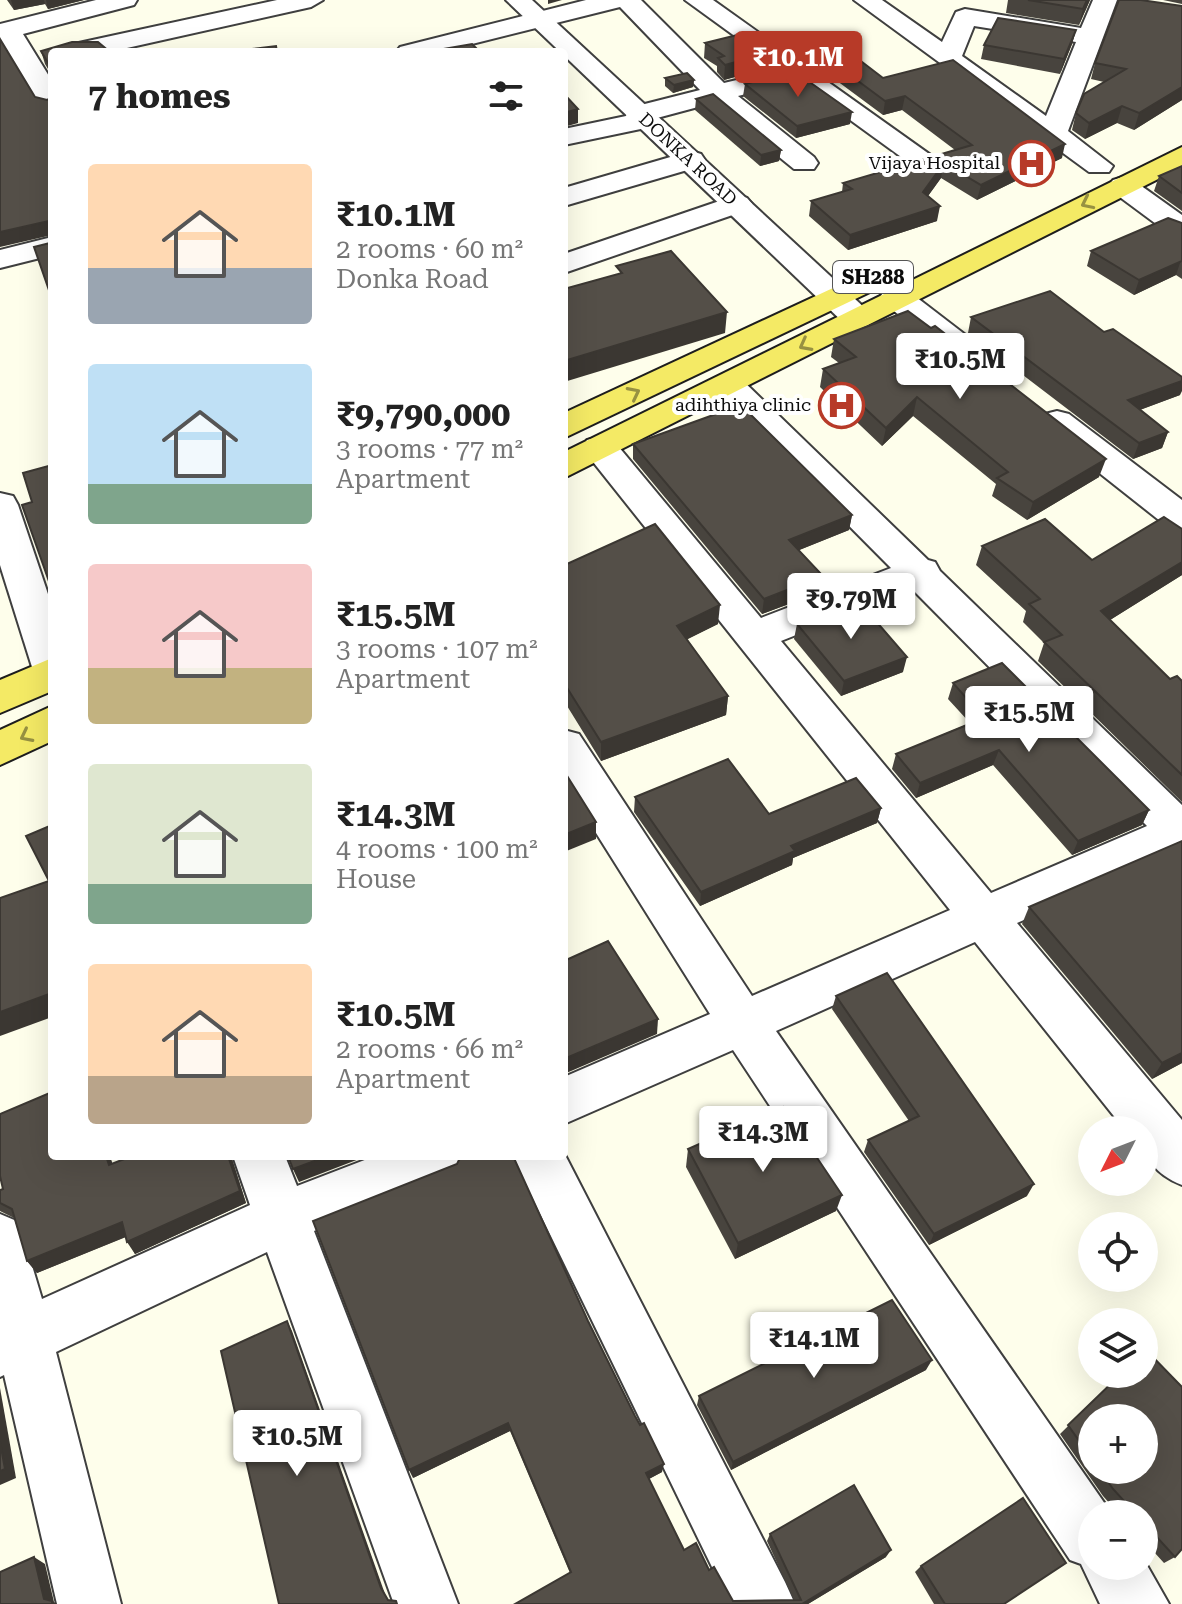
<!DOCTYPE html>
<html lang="en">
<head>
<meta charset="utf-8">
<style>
  :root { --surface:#fff; --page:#f2f2f2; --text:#222; --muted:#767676; --accent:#b73a28 }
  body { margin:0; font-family:"Roboto Serif",serif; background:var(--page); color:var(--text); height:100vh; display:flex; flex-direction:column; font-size:30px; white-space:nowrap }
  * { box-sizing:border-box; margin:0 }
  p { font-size:26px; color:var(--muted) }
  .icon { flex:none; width:44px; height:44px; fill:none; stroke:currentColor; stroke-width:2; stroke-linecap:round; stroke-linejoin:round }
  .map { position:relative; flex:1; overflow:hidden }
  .panel { position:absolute; left:48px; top:48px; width:520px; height:1112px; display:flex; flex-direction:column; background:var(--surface); border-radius:8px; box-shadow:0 8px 32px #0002 }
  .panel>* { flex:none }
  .needle { width:52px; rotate:228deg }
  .fabs { position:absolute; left:1078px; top:1116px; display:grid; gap:16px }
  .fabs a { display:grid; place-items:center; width:80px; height:80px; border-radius:50%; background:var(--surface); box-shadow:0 8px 32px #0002; font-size:40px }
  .price { position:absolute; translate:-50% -68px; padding:0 18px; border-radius:8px; background:#fff; color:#222; font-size:26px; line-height:52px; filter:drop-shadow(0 2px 4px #0008) }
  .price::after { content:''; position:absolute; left:50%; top:48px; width:24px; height:18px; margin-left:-12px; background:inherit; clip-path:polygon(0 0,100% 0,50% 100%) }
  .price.current { background:var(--accent); color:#fff }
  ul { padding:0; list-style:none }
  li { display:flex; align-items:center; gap:24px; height:200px; padding:0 40px }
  li span { display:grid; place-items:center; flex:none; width:224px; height:160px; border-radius:8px; color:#555 }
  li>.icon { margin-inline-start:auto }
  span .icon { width:96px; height:96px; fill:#fffc; stroke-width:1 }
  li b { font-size:34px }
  h2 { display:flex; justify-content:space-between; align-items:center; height:96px; padding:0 40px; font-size:34px }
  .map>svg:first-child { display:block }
</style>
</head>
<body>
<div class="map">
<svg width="1182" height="1604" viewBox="0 0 1182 1604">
  <rect width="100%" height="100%" fill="#fefeeb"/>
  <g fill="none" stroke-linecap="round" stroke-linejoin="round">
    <defs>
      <g id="minor">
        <path d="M96 0H137L134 5 23 34 52 81V111L42 109 0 40V24Z"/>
        <path d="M277 0H323L311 7 109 52H61L74 44Z"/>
        <path d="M586 0H641L724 83 741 79 750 81 754 87 750 93 738 96 814 157 818 163 814 169H794L713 103 657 118 655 126 564 145V129L626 116 629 108 700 90 620 7 440 52H396L400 47Z"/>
        <path d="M685 0H713L939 161 935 167H915Z"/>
        <path d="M854 0H882L942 42 956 12 965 9 1081 28 1093 0H1117L1068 131 1113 166 1109 172H1089ZM974 26 1076 42 1046 116 962 56Z"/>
        <path d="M691 151 701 154 705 160 701 166 564 206V188Z"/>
        <path d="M1123 177 1133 180 1182 215V238L1171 235 1113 192 1108 186 1113 180Z"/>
        <path d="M737 195 747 198 752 204 747 210 564 273V254Z"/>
        <path d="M52 237V255L0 268V250Z"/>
        <path d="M896 287 907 290 993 356 998 363 993 370 981 373 969 370 885 304 880 297 885 290Z"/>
        <path d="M728 375 740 378 928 560 935 562 940 571 1182 805V851L1017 923 1182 1120V1185C1155 1174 1144 1159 1144 1130H1125L975 942 776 1031 1112 1514H1092V1566H1144V1560L1169 1604H1100L1081 1564 1070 1560 733 1050 564 1124V1077L710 1014 564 782V730L579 734 752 996 950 910 582 448 587 440 600 437 613 440 761 618 891 568 716 392 711 385 716 378ZM912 589 1147 826 991 893 781 641Z"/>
        <path d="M1057 411 1069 414 1182 500V531L1169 528 1045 430 1040 422 1045 414Z"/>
        <path d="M0 493 13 496 18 505 52 606V682L38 678 32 667 0 565Z"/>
        <path d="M564 1153 785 1582 795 1604H730L512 1156H564Z"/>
        <path d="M233 1156H285L297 1186 375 1156H465L458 1173 314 1231 458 1604H394L267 1252 56 1352 121 1604H57L4 1375 0 1377V1214L19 1222 42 1299 250 1205Z"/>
      </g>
      <path id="tertiary" d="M506 0H532L868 311 873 318 868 325 857 328 846 325Z"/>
      <g id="primary">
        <path d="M1182 147V167L564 478V452Z"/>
        <path d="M861 275 872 277 877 284 872 291 564 438V413Z"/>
        <path d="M52 658V691L0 713V680Z"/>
        <path d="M52 706V741L0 765V730Z"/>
      </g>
    </defs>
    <!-- minor casing -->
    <use href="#minor" stroke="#3f3f3f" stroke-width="4"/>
    <!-- tertiary casing -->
    <use href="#tertiary" stroke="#3f3f3f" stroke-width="4"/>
    <!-- primary casing -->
    <use href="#primary" stroke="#1d1d1d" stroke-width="4"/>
    <!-- minor -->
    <use href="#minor" fill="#fff" fill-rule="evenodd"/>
    <!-- tertiary -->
    <use href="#tertiary" fill="#fff" fill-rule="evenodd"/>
    <!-- primary -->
    <use href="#primary" fill="#f4ea65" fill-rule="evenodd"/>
  </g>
  <!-- wall -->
  <g fill="#48443e" fill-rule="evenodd">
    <path d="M7 0H84L48 9 45 4 14 10Z"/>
    <path d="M1008 0H1090L1079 25 1006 13Z"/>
    <path d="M1163 0H1182V4Z"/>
    <path d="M1182 6V100L1134 130 1117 123 1085 139 1072 130 1076 113 1104 82 1091 79 1095 63Z"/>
    <path d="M1076 30 1072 44 1060 74 981 59 984 45Z"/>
    <path d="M72 42 50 243 35 97 47 100 51 98V74L45 64 41 51Z"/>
    <path d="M705 43 772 52 770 67 724 80 717 72V66L704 58Z"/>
    <path d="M827 58 883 78 1062 158 977 200 941 178 928 196 937 221 848 250 809 216 811 201 842 192 843 183 955 150 902 110 883 115 825 72Z"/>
    <path d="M665 78 694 80 693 87 673 93 665 86Z"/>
    <path d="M745 84 850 124 796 138 743 96Z"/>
    <path d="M696 99 781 150 779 161 760 166 695 110Z"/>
    <path d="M1182 166V211L1154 191 1159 176Z"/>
    <path d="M1182 223V279L1176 275 1134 295 1087 266 1091 251Z"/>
    <path d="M971 317 1180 395 1140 410 1168 432 1162 448 1133 459 968 333Z"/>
    <path d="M834 339 1099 477 1027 520 992 496 996 484 913 416 882 446 820 387 823 369 839 363 831 357Z"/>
    <path d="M633 444 852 515 849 530 799 550 823 576 821 592 762 614 633 459Z"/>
    <path d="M982 546 1092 560 1182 575 1110 620 1170 679 1182 681V802L1038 661 1044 643 1023 622 1026 611 976 565Z"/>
    <path d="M564 560 567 564 718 624 687 639 728 696 726 715 601 761 564 701Z"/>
    <path d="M797 624 903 672 841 696 794 639Z"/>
    <path d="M953 683 1149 810 1142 825 1072 855 993 765 916 798 892 769 896 754 970 723 948 699Z"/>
    <path d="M635 797 769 814 881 808 877 823 793 858 792 865 700 906 634 812Z"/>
    <path d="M1029 907 1182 1063 1152 1079 1022 924Z"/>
    <path d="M836 996 1027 1196 929 1245 864 1152 868 1140 909 1121 832 1009Z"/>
    <path d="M688 1149 836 1211 735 1259 686 1167Z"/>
    <path d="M52 1156H110L112 1164 132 1156H231L246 1203 135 1254 126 1237 37 1273 27 1261 14 1218 0 1211V1190Z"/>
    <path d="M588 1321 662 1472 649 1479 684 1550 709 1570 733 1601 794 1600 767 1541 770 1534 886 1557 808 1604H515L570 1573 510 1431 413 1478Z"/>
    <path d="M926 1370 731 1470 697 1405 699 1396Z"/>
    <path d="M1121 1374 1175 1557 1164 1563 1144 1541V1514H1119L1103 1496 1060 1434ZM1092 1418 1144 1470H1092Z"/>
    <path d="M921 1566 1005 1604H934L915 1572Z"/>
  </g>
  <!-- shaded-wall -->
  <g fill="#3b3732">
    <path d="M11 0H44L45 4 14 10Z"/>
    <path d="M46 0H84L48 9Z"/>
    <path d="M548 0H562L548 4Z"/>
    <path d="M1087 0H1090L1079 25 1083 9Z"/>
    <path d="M1076 30 1072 44 1060 74 1064 59Z"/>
    <path d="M772 52 770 67 724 80 725 65Z"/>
    <path d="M694 80 693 87 673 93 674 85Z"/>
    <path d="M1182 87V100L1134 130 1139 113Z"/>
    <path d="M905 96 902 110 883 115 885 101Z"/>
    <path d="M1122 106 1117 123 1085 139 1089 123Z"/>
    <path d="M578 109V123L564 127V113Z"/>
    <path d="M852 112 850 124 796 138 797 126Z"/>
    <path d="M1065 144 1062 158 977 200 981 185Z"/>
    <path d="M781 150 779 161 760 166 761 155Z"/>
    <path d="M944 163 941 178 920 207 923 192Z"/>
    <path d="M940 206 937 221 848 250 850 235Z"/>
    <path d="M49 221 52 235 0 247V232Z"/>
    <path d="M1181 260 1176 275 1134 295 1139 280Z"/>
    <path d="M727 312 725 333 564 382V361Z"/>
    <path d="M1182 381V391L1180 395 1123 416 1128 400Z"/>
    <path d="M917 397 913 416 882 446 886 428Z"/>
    <path d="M1168 432 1162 448 1133 459 1139 443Z"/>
    <path d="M1106 459 1099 477 1027 520 1033 502Z"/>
    <path d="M852 515 849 530 787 555 789 540Z"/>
    <path d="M1182 562V575L1094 630 1101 611Z"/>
    <path d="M823 576 821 592 762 614 764 599Z"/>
    <path d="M720 605 718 624 676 645 677 626Z"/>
    <path d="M907 657 903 672 841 696 844 681Z"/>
    <path d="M728 696 726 715 601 761V742Z"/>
    <path d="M999 750 993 765 916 798 920 783Z"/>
    <path d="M881 808 877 823 793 858 792 865 700 906 701 892 791 846Z"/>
    <path d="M1149 810 1142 825 1072 855 1078 841Z"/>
    <path d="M596 822V839L564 852V835Z"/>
    <path d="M52 993V1017L0 1036V1012Z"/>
    <path d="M658 1019 657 1034 564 1074V1059Z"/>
    <path d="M1182 1053V1063L1152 1079 1162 1063Z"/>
    <path d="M106 1156H110L117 1178 109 1165Z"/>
    <path d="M228 1156H231L246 1203 135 1254 127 1242Z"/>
    <path d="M328 1156H367L299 1182 293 1169Z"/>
    <path d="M1034 1184 1027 1196 929 1245 934 1234Z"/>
    <path d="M842 1195 836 1211 735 1259 738 1243Z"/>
    <path d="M122 1222 130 1235 37 1273 27 1261Z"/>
    <path d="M287 1321 292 1331 385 1594 381 1588Z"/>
    <path d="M932 1360 926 1370 731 1470 733 1462Z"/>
    <path d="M0 1388 16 1478 0 1485Z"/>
    <path d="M508 1423 510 1431 413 1478 409 1470Z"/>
    <path d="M664 1464 662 1472 645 1481 646 1473Z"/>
    <path d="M891 1550 886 1557 808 1604H802Z"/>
    <path d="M34 1557 45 1564 54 1602 57 1604H52L44 1599Z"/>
  </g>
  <!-- building -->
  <g fill="#544f48" stroke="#3b3732" stroke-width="2">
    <path d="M1028 0H1087L1083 9Z"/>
    <path d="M1119 0H1141L1182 6V87L1139 113 1122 106 1089 123 1076 113 1084 94 1126 69 1095 63Z"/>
    <path d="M998 18 1076 30 1064 59 984 45Z"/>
    <path d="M745 33 772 52 725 65 718 58 724 56 705 43Z"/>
    <path d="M0 39 35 97 47 100 51 98V68L41 51 72 42H98L110 52H52V299L34 247 50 243 49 221 0 232Z"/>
    <path d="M472 44 480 52H426Z"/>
    <path d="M276 46 277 52 236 51Z"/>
    <path d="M849 52 883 78 953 60 1065 144 981 185 944 163 923 192 940 206 850 235 811 201 852 189 843 183 972 145 905 96 885 101 827 58Z"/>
    <path d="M794 71 852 112 797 126 745 84Z"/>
    <path d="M687 73 694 80 674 85 665 78Z"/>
    <path d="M564 94 578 109 564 113Z"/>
    <path d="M713 94 781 150 761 155 696 99Z"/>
    <path d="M1182 166V193L1159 176Z"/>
    <path d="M1168 218 1182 223V261L1139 280 1091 251Z"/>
    <path d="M671 251 727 312 564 361V289L622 273 616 266Z"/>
    <path d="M1050 291 1104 332 1113 329 1182 377V381L1128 400 1168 432 1139 443 971 317Z"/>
    <path d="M908 311 931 328 935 326 1106 459 1033 502 997 478 1008 472 917 397 886 428 823 369 856 357 834 339Z"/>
    <path d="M741 405 852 515 789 540 823 576 764 599 633 444Z"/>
    <path d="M52 465V590L22 505 32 502 23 473Z"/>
    <path d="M1164 517 1182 529V562L1101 611 1170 679 1177 676 1182 681V775L1044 642 1062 635 1029 604 1040 599 982 546 1045 519 1092 560Z"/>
    <path d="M655 524 720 605 677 626 728 696 601 742 564 683V560L567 564Z"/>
    <path d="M848 603 859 615 868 612 907 657 844 681 797 624Z"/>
    <path d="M1002 663 1149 810 1078 841 999 750 920 783 896 754 984 718 953 683Z"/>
    <path d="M728 759 769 814 856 778 881 808 791 846 795 851 701 892 635 797Z"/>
    <path d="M564 771 596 822 564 835Z"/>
    <path d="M52 825V993L0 1012V898L49 881 26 836Z"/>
    <path d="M1182 841V1053L1162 1063 1029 907Z"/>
    <path d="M608 941 658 1019 564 1059V961Z"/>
    <path d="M887 973 1034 1184 934 1234 868 1140 919 1116 836 996Z"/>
    <path d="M52 1092V1156H106L109 1165 132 1156H228L240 1191 127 1242 122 1222 27 1261 12 1209 0 1203V1190L3 1189 0 1176V1114Z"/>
    <path d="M783 1107 842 1195 738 1243 688 1149Z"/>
    <path d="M288 1156H328L293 1169Z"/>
    <path d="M461 1156H513L588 1321 635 1416 640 1425 644 1423 664 1464 646 1473 684 1550 696 1543 709 1570 714 1567 733 1601 801 1600 770 1534 854 1485 891 1550 802 1604H515L571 1572 508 1423 409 1470 313 1221 457 1164Z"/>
    <path d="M892 1300 932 1360 733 1462 699 1396Z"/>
    <path d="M287 1321 381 1588 388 1600 396 1601 397 1604H279L221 1351Z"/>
    <path d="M1146 1350 1182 1387V1549L1175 1557 1144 1523V1514H1136L1113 1489 1100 1470H1144V1418H1092V1459L1068 1425 1121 1374H1144V1352Z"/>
    <path d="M0 1442 5 1469 0 1471Z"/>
    <path d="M1023 1498 1066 1563 1004 1604H945L921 1566Z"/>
    <path d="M34 1557 44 1599 52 1601V1604H0V1572Z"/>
  </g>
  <!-- one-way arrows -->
  <defs><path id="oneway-chevron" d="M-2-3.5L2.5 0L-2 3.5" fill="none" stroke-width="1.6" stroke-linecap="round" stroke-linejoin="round" transform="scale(2)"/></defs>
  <g stroke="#979141">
    <use href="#oneway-chevron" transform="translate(1087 203) rotate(154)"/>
    <use href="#oneway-chevron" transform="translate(805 345) rotate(152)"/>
    <use href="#oneway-chevron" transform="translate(634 393) rotate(-27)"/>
    <use href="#oneway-chevron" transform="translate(26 736) rotate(153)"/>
  </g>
  <!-- icons -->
  <defs>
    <symbol id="hospital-ring" viewBox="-11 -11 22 22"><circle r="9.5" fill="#fff" stroke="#b73a28" stroke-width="1.5"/><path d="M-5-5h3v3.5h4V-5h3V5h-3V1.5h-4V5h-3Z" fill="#b73a28"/></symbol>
  </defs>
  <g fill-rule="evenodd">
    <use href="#hospital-ring" x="1006" y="138" width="51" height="51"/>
    <use href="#hospital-ring" x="816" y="380" width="51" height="51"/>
  </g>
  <g text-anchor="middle" stroke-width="8" stroke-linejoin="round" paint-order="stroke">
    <!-- far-street labels -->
    <g font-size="18" fill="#0c0c0c" stroke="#fff">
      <text transform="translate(688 159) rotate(43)" y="6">DONKA ROAD</text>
    </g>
    <!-- far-poi labels -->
    <g font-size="18" fill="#0c0c0c" stroke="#fff" text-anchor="end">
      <text x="1000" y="169">Vijaya Hospital</text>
      <text x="811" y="411">adihthiya clinic</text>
    </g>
    <!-- shield labels -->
    <rect fill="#fff" stroke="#555" stroke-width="2" x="833" y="261" width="80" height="32" rx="6"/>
    <g font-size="20" font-weight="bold" fill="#0c0c0c">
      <text x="873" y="284">SH288</text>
    </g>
  </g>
</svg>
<div class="fabs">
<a><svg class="needle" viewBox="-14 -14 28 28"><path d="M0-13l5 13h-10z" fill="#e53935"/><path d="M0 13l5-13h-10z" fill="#767676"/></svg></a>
<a><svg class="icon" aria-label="locate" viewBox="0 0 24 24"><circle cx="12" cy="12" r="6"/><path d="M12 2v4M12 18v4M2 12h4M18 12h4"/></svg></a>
<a><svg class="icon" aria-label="layers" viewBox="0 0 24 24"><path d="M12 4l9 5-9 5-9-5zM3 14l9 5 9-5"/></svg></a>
<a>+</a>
<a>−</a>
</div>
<b class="price current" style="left:798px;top:99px">₹10.1M</b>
<b class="price" style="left:960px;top:401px">₹10.5M</b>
<b class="price" style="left:851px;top:641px">₹9.79M</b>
<b class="price" style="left:1029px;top:754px">₹15.5M</b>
<b class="price" style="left:763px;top:1174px">₹14.3M</b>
<b class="price" style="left:814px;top:1380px">₹14.1M</b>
<b class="price" style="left:297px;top:1478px">₹10.5M</b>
<section class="panel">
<h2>7 homes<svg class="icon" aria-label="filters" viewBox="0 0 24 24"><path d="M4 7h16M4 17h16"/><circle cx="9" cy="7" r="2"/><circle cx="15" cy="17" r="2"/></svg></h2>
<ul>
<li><span style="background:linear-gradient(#ffd9b3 65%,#9aa5b1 0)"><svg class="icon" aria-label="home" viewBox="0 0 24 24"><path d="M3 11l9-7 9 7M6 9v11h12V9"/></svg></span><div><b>₹10.1M</b><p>2 rooms · 60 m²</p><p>Donka Road</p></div></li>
<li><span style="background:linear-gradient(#bfe0f5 75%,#7fa58c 0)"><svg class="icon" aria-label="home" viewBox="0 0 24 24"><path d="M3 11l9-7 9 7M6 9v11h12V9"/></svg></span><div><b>₹9,790,000</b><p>3 rooms · 77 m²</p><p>Apartment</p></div></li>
<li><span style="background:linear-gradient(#f6c9c9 65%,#c2b280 0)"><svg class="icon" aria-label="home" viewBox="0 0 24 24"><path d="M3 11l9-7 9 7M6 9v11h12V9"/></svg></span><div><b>₹15.5M</b><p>3 rooms · 107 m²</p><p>Apartment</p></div></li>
<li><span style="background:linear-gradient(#dfe7d0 75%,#7fa58c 0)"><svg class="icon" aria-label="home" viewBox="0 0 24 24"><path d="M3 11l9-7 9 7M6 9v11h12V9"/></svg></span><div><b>₹14.3M</b><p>4 rooms · 100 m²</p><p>House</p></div></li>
<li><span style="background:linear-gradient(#ffd9b3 70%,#b9a48a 0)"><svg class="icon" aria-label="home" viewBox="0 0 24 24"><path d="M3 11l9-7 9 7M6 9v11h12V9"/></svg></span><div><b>₹10.5M</b><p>2 rooms · 66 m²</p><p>Apartment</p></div></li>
</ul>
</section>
</div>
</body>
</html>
